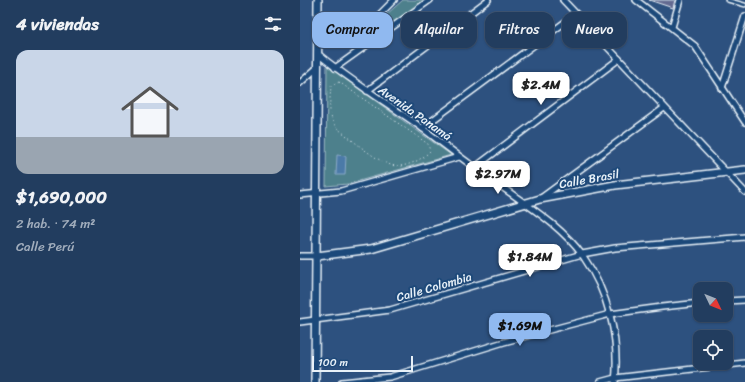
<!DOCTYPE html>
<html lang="es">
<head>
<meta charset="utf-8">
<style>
  :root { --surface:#223d5f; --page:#2a4465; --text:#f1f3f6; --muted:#a2aebd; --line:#3f5674; --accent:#90b9f0 }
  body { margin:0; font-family:Sriracha,sans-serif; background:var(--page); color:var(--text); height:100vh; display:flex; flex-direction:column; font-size:15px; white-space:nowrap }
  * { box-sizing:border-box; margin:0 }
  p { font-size:13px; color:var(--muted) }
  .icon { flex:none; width:22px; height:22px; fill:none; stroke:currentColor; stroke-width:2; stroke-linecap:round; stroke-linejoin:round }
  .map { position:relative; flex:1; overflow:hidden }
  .details { display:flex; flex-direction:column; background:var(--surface); width:300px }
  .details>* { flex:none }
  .hud { position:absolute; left:12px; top:12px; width:373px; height:36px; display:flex; gap:8px }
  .needle { width:26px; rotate:133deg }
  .tools { position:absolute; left:393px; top:282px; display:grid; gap:8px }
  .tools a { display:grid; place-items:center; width:40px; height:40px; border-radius:8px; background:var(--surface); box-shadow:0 1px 3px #0004,0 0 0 1px var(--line); font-size:20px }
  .scale { position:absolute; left:12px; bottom:10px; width:101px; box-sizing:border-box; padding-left:4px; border:2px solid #e8f1f8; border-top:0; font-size:11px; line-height:14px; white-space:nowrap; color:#e8f1f8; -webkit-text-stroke:3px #1f4a7a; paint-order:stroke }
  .price { position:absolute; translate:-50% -34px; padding:0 9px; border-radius:8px; background:#fff; color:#222; font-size:13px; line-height:26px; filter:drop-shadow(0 1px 2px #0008) }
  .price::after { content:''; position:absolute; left:50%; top:24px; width:12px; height:9px; margin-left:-6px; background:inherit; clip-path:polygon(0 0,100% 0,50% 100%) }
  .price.selected { background:var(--accent); color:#111 }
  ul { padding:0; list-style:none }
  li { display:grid; align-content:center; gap:8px; height:212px; padding:0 16px }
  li+li { border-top:1px solid var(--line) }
  li span { display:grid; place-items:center; height:124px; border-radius:12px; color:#555 }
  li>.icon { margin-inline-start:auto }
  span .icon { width:72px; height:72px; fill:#fffc; stroke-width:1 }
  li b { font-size:17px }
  h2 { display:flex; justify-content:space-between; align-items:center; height:48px; padding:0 16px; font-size:17px }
  .pill { padding:0 14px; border-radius:12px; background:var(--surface); box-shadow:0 1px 3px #0004,0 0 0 1px var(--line); font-size:14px; line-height:36px }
  .pill.selected { background:var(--accent); color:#111 }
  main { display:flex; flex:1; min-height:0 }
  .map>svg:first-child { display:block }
</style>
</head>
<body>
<main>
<section class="details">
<h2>4 viviendas<svg class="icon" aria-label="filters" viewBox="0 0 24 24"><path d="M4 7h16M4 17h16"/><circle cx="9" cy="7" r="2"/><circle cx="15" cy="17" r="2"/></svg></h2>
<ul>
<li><span style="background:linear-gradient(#c9d6e8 70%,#9aa5b1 0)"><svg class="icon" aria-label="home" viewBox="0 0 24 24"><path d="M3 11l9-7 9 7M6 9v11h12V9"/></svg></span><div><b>$1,690,000</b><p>2 hab. · 74 m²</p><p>Calle Perú</p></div></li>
</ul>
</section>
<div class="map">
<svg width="445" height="382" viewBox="0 0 445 382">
  <rect width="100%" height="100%" fill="#2d517f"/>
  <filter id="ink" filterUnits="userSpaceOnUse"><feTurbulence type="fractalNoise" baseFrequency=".025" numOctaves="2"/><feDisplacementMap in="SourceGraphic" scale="8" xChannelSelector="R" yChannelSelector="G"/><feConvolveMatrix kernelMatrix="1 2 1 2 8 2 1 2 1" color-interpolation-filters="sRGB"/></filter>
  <g filter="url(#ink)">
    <!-- green -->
    <g fill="#4e808c" stroke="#9bb8c2">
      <path d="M103 0H125L85 29 81 30 78 22Z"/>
      <path d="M27 66 151 155 48 184 26 186Z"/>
    </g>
    <!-- water -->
    <path fill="#4c7aa8" stroke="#8aaac8" d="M37 155 46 156 45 175H36Z"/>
    <!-- building -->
    <path fill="#636b91" stroke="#e8f1f8" d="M349 0H375L373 8Z"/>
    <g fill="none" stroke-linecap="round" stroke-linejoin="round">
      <defs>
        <path id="lane" d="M427 0 445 5"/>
        <g id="street">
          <path d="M263 0 445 192"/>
          <path d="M336 0 395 46 445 122"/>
          <path d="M372 27 380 0"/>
          <path d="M71 42 73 21 94 0"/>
          <path d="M18 54C51 81 87 103 122 128 146 146 170 165 195 182 225 204 261 225 283 256 308 292 320 338 315 382"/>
          <path d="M35 68 130 0"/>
          <path d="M0 83 18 67"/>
          <path d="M422 88 445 16"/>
          <path d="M67 91 188 0"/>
          <path d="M122 128 276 14"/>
          <path d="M174 168 319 59"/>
          <path d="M0 195 41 191 159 157"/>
          <path d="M241 198 364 108"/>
          <path d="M0 256H17"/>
          <path d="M426 301 445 300"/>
          <path d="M0 322 90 310 282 254 315 248 445 237"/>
          <path d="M42 382 90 377 204 342 310 314 362 307 400 303"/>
          <path d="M300 382 315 378 445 363"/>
        </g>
        <g id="secondary">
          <path d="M17 256 71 249 240 199 315 185 445 170"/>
          <path d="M15 382 18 0"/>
        </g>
      </defs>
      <!-- lane casing -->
      <use href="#lane" stroke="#e8f1f8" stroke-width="5.5"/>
      <!-- street casing -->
      <use href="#street" stroke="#e8f1f8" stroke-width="8"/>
      <!-- secondary casing -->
      <use href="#secondary" stroke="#e8f1f8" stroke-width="10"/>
      <!-- path -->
      <path stroke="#e8f1f8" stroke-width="1" stroke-dasharray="1 3" stroke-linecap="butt" d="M39 82 128 144 130 151C122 160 104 169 91 165 76 161 50 138 37 128 27 116 30 101 31 86Z"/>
      <!-- lane -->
      <use href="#lane" stroke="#1f4a7a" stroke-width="2.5"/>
      <!-- street -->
      <use href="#street" stroke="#1f4a7a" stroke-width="5"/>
      <!-- secondary -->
      <use href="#secondary" stroke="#1f4a7a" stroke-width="7"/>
    </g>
  </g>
  <g text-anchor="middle" stroke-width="4" stroke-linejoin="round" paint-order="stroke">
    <!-- street labels -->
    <g font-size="12" fill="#e8f1f8" stroke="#1f4a7a">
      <text transform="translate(115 113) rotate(35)" y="4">Avenida Panamá</text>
      <text transform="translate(289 179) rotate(-10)" y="4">Calle Brasil</text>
      <text transform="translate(134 287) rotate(-16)" y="4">Calle Colombia</text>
    </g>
  </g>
</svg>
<div class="tools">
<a><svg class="needle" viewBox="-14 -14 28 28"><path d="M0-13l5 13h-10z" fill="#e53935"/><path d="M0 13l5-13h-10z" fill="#a2aebd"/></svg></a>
<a><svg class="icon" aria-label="locate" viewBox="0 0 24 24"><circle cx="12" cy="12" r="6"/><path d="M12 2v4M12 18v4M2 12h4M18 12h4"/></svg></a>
</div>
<div class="scale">100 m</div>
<b class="price" style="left:241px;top:106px">$2.4M</b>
<b class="price" style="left:198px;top:195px">$2.97M</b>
<b class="price" style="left:230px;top:278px">$1.84M</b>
<b class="price selected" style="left:220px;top:347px">$1.69M</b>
<div class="hud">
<a class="pill selected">Comprar</a>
<a class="pill">Alquilar</a>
<a class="pill">Filtros</a>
<a class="pill">Nuevo</a>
</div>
</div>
</main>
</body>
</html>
